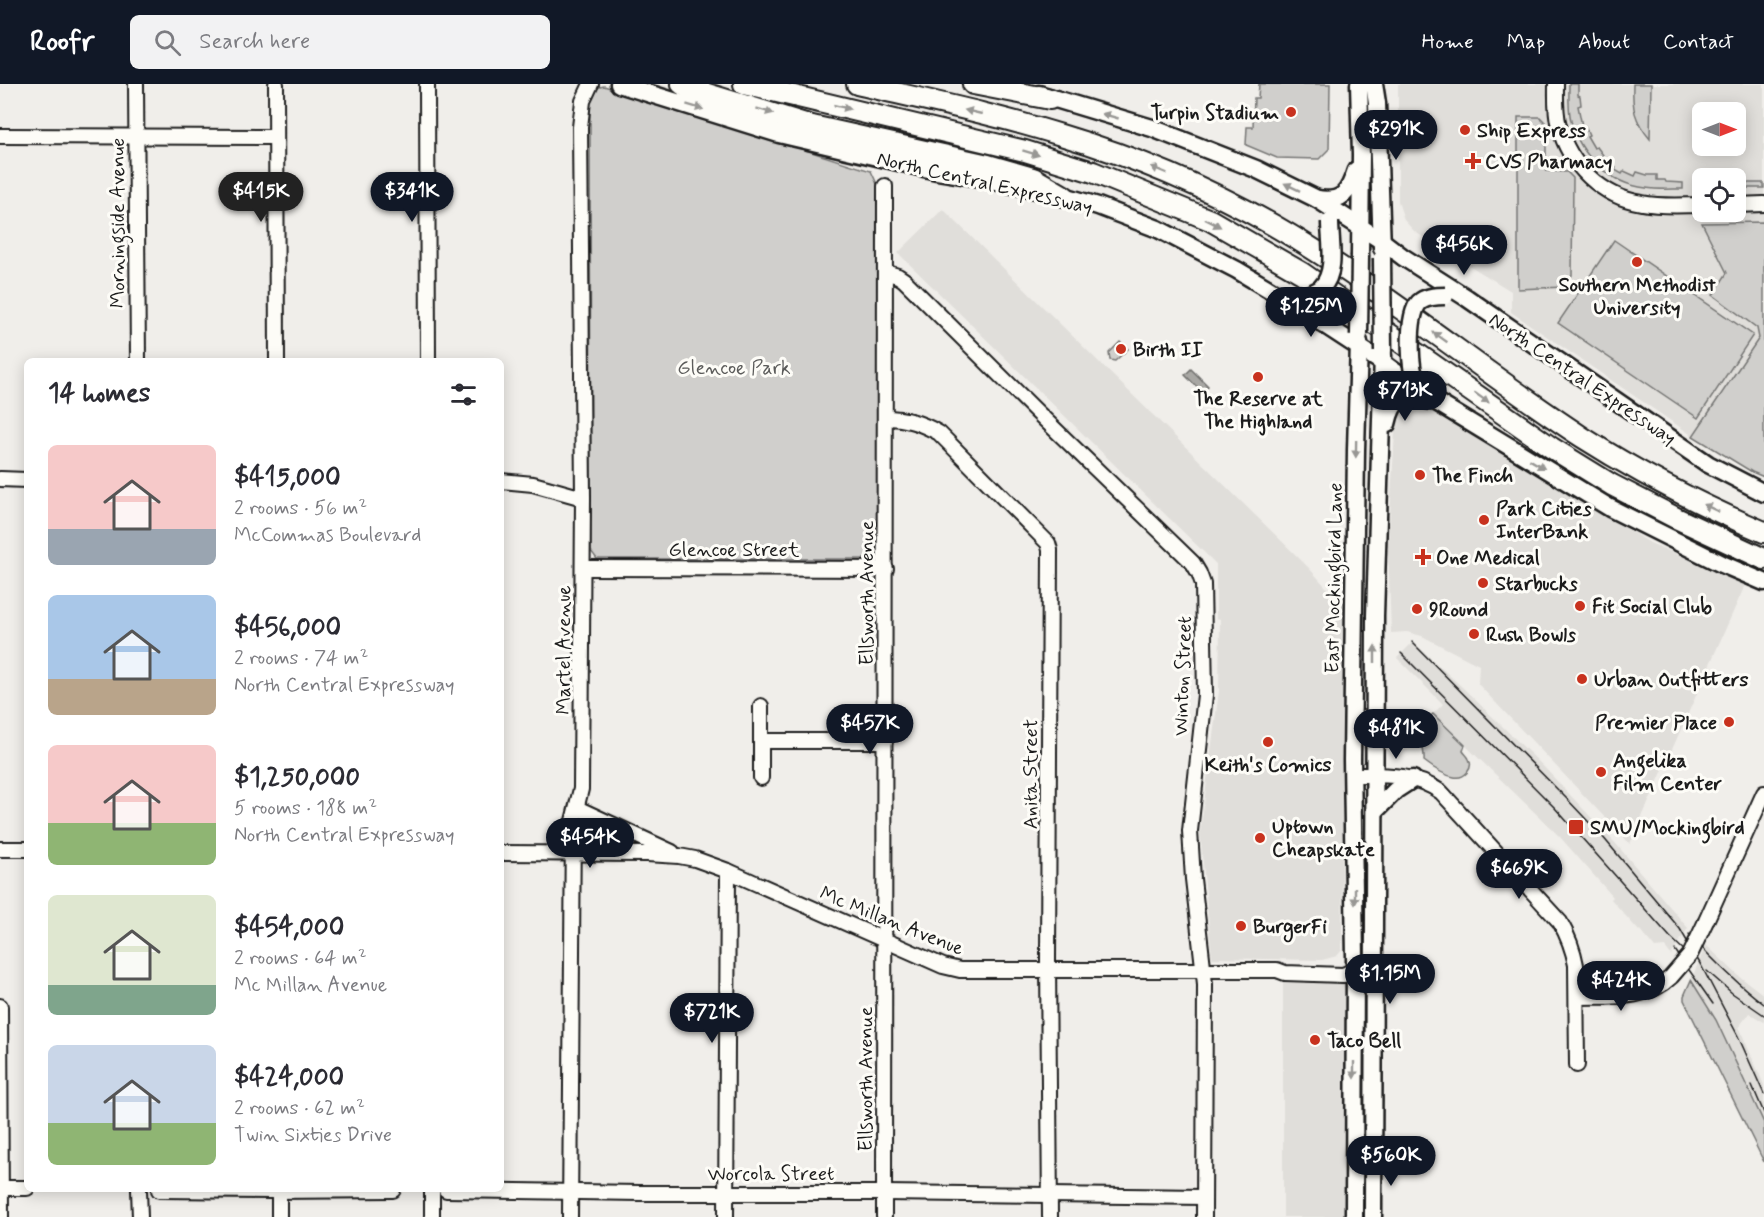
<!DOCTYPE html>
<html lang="en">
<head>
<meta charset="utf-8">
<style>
  :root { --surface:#fff; --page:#f2f2f3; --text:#2b2b33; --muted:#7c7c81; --accent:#111827 }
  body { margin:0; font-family:Mynerve,sans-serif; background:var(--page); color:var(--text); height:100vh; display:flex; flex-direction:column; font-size:22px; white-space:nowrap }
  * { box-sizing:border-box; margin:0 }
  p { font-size:20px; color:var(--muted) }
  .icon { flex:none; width:33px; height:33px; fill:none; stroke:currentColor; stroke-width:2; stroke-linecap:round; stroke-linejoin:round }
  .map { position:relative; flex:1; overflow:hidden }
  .details { position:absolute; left:24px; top:274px; width:480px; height:834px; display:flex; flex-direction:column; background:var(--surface); border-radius:9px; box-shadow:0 3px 15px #0003 }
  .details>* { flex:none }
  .needle { width:39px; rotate:90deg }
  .buttons { position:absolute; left:1692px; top:18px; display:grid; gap:12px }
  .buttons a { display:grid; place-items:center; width:54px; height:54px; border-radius:9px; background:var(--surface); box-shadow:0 3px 15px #0003; font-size:30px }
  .price { position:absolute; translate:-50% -51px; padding:0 14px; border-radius:21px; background:var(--accent); color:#fff; font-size:20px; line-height:39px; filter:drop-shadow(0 2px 3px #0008) }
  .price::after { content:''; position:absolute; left:50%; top:36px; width:18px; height:14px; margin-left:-9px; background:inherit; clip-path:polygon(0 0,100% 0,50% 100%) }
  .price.current { background:#222; color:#fff }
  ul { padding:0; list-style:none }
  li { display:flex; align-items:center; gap:18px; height:150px; padding:0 24px }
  li span { display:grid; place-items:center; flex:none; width:168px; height:120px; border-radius:9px; color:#555 }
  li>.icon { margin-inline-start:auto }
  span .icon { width:72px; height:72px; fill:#fffc; stroke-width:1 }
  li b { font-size:26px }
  h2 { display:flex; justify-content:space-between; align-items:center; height:72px; padding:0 24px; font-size:26px }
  header { display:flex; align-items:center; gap:36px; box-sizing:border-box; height:84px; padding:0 30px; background:var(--accent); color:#fff }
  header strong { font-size:28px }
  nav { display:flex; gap:33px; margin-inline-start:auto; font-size:21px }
  .search { width:420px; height:54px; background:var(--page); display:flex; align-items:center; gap:15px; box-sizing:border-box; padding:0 21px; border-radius:9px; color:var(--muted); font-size:22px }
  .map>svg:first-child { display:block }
</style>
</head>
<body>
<header>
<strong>Roofr</strong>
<div class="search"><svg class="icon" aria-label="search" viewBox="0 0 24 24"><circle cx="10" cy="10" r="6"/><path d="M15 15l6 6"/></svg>Search here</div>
<nav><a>Home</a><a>Map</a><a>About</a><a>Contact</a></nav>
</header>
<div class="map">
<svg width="1764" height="1133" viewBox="0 0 1764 1133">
  <rect width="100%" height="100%" fill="#f0eeea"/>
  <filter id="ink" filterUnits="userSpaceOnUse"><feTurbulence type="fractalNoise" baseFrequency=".0167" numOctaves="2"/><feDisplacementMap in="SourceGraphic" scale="12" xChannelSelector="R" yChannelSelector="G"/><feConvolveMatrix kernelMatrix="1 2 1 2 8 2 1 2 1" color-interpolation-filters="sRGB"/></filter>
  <g filter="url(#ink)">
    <!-- built -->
    <g fill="#e0deda" fill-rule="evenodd">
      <path d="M1398 0H1764V393L1752 388 1693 352 1511 228V207L1415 148 1404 136 1398 117ZM1702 28H1736V62H1702ZM1702 94H1736V128H1702Z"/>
      <path d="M943 125 1308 483 1344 523 1342 866 1337 872 1322 876 1212 874 1200 749 1219 607 1220 535 1216 534V480L898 169Z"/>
      <path d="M1407 320 1423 321 1650 459 1746 499 1630 760 1478 600 1479 581 1422 552 1407 548 1391 549 1388 461 1396 332 1399 327Z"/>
      <path d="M1413 558 1462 603 1542 681 1616 760 1688 844 1671 871 1665 863 1655 864 1640 846 1639 847 1611 815 1613 813 1560 753 1433 630 1443 620 1397 574Z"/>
      <path d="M1706 861 1739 892 1764 911V938L1749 929 1739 943 1764 1001V1039L1749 1004 1691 896Z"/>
      <path d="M1283 897H1346L1347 1133H1283Z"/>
    </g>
    <!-- green -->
    <g fill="#d0cfcc" stroke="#767674" stroke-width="1.5">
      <path d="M1259 0H1330L1329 65 1319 75 1277 74 1246 61 1247 43H1253L1254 14H1258Z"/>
      <path d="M1569 0H1578V11L1580 12 1581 21 1578 22 1582 42H1585L1589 51 1587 52 1594 64 1597 63 1603 71 1601 73 1611 83 1614 81 1616 83 1615 86 1622 90 1624 87 1635 92 1637 88 1647 91H1657V96H1665L1666 98 1683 99V105C1671 105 1658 106 1646 104 1610 100 1580 72 1571 37 1568 25 1569 12 1569 0Z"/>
      <path d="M1633 0H1651L1650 55C1634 36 1632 24 1633 0Z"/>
      <path d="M604 2 871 87 877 100V466L869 475H597L591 467 590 13 596 4Z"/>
      <path d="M1518 33H1540L1546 39V87L1567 88 1573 94 1572 191 1564 203 1518 205Z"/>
      <rect x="1736" y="99" width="28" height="5"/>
      <path d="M1764 138V393L1752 388 1693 352 1759 254 1757 244 1713 211 1727 189 1702 139Z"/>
      <path d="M1614 156 1753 251 1698 334 1558 239Z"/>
      <path d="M1120 258 1128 265 1115 277 1110 276 1109 269Z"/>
      <path d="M1433 630 1465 661 1463 667C1465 670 1468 672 1469 675 1474 685 1464 695 1454 693 1443 691 1433 684 1424 677 1426 657 1408 645 1433 630Z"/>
      <path d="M1691 896 1716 936 1764 1039V1078L1684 916V912Z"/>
    </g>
    <!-- water -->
    <path fill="#a8a7a3" stroke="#706f6d" stroke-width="1.5" d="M1191 285 1208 302 1202 308 1185 291Z"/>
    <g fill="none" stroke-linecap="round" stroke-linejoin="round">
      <defs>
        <g id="minor">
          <path d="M136 0 138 278"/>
          <path d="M276 0 277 278"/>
          <path d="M427 0 428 278"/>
          <path d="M1556 0C1556 14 1555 28 1559 42 1569 81 1602 113 1642 119 1662 123 1683 121 1702 121"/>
          <path d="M0 52 276 53"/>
          <path d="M1736 121 1764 120"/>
          <path d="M885 188 898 192 904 196 1037 328 1193 479 1199 489 1203 500 1205 611 1190 747 1193 795 1205 900 1204 1133"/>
          <path d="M885 334C906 334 921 339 939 349L1043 454 1048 459 1050 466 1048 875 1050 1133"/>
          <path d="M0 395 27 396"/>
          <path d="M501 397 533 400 583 414"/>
          <path d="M583 484 886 485"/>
          <path d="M761 657H885"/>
          <path d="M1352 691C1385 691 1413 689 1441 708L1560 838C1568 852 1573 865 1576 881L1577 981"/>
          <path d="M761 694V622"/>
          <path d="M577 724 672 768"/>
          <path d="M0 765H27"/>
          <path d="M501 769 647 770 679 772 695 775 728 787 943 882 960 886H1277L1285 889 1343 891 1355 886 1373 885"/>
          <path d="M1706 837 1764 709"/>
          <path d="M1577 913C1608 912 1647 917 1671 893"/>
          <path d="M0 922 1 1133"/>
          <path d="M0 1104H27"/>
          <path d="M139 1106 140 1133"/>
          <path d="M159 1106 270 1107 393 1106"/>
          <path d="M279 1106V1133"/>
          <path d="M446 1106 639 1109H884L1204 1113"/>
          <path d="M432 1133V1106"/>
          <path d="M570 1133 573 737 581 705 583 414 580 43 583 17 591 0"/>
          <path d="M726 1133 728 787"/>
          <path d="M884 1133 885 102"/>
        </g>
        <g id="major">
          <path d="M619 0 779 50 937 87 986 95 1064 112 1098 122 1158 145 1237 186 1282 213 1383 279 1438 319 1610 424 1722 480 1764 498"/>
          <path d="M1359 0 1361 71 1360 171"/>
          <path d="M1374 0 1377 19 1382 164"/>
          <path d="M1039 10 1152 44 1256 85 1317 115 1382 157 1403 173 1467 214 1708 380 1764 409"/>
          <path d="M1317 115C1343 119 1349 108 1356 86"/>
          <path d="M1387 340C1393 312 1405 309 1431 317"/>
          <path d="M1375 727 1396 706 1413 695"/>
          <path d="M1354 1133 1355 874 1352 676 1356 366 1359 258"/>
          <path d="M1373 1133 1375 532 1383 271"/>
        </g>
        <g id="highway">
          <path d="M682 0 688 4 812 42 988 81 1033 94 1064 112"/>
          <path d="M744 0 1025 67 1093 88 1210 136 1302 189 1552 364 1612 401 1676 434 1764 475"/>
          <path d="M857 0C925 16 994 30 1061 51 1135 73 1206 103 1273 141 1381 203 1478 285 1582 353 1640 390 1701 421 1764 448"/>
          <path d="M973 0 1050 15"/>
        </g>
      </defs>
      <!-- minor casing -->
      <use href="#minor" stroke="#1c1c1c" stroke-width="18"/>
      <!-- major casing -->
      <use href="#major" stroke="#1c1c1c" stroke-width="21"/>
      <!-- highway casing -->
      <use href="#highway" stroke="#1c1c1c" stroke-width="24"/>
      <!-- minor -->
      <use href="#minor" stroke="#fdfcf7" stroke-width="14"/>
      <!-- major -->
      <use href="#major" stroke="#fdfcf7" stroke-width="16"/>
      <!-- highway -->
      <use href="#highway" stroke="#fdfcf7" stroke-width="20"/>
      <!-- tram -->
      <g stroke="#1c1c1c" stroke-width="1.5">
        <path d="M1412 558 1566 714 1602 752 1680 845 1702 883 1738 952 1764 1010"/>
        <path d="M1401 569 1555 724 1670 853 1691 873"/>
        <path d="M1689 850C1712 875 1736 899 1764 920"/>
        <path d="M1675 866 1713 920"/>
        <path d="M1707 887 1732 909 1764 931"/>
        <path d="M1752 1001 1764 1029"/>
      </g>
      <defs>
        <path id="minor-bridge" d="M1671 893 1690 871 1706 837"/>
        <g id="major-bridge">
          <path d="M1382 174 1383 267"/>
          <path d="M1306 212C1311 209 1319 207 1322 203 1337 187 1330 158 1330 138"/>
          <path d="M1359 251 1360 171"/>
          <path d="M1414 292C1410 277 1407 226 1421 217 1428 212 1438 212 1445 212"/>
        </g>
      </defs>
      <!-- minor-bridge casing -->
      <use href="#minor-bridge" stroke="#1c1c1c" stroke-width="18" stroke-linecap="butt"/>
      <!-- major-bridge casing -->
      <use href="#major-bridge" stroke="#1c1c1c" stroke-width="21" stroke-linecap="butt"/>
      <!-- minor-bridge -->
      <use href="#minor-bridge" stroke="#fdfcf7" stroke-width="14"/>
      <!-- major-bridge -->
      <use href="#major-bridge" stroke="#fdfcf7" stroke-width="16"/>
    </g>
    <!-- one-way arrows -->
    <defs><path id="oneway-solid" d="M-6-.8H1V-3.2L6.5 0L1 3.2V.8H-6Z" transform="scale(1.5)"/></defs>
    <g fill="#989794">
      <use href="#oneway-solid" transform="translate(695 23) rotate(17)"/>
      <use href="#oneway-solid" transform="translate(842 23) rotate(13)"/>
      <use href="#oneway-solid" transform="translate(765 27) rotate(17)"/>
      <use href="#oneway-solid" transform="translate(973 28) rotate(-167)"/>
      <use href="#oneway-solid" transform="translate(1110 32) rotate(-164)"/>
      <use href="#oneway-solid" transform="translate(1031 69) rotate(17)"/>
      <use href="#oneway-solid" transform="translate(1159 86) rotate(-158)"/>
      <use href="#oneway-solid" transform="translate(1292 103) rotate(-154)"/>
      <use href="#oneway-solid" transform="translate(1213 139) rotate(27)"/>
      <use href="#oneway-solid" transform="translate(1440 253) rotate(-145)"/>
      <use href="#oneway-solid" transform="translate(1482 314) rotate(35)"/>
      <use href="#oneway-solid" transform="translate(1356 365) rotate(91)"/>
      <use href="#oneway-solid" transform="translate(1537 380) rotate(31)"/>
      <use href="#oneway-solid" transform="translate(1711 424) rotate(-155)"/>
      <use href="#oneway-solid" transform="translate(1375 570) rotate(-90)"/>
      <use href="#oneway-solid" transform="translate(1355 812) rotate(90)"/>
      <use href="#oneway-solid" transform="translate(1354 986) rotate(90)"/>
    </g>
  </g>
  <!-- markers -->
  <g fill="#c8321e" stroke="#fdfcf7" stroke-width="2">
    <circle cx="1291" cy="28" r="6"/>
    <circle cx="1465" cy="46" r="6"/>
    <path d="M1470 68h6v6h6v6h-6v6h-6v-6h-6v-6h6z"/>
    <circle cx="1637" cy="178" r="6"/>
    <circle cx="1121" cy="265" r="6"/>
    <circle cx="1258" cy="293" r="6"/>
    <circle cx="1420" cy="391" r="6"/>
    <circle cx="1484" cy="436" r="6"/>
    <path d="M1420 464h6v6h6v6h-6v6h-6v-6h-6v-6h6z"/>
    <circle cx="1483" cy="499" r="6"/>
    <circle cx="1580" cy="522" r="6"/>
    <circle cx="1417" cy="525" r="6"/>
    <circle cx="1474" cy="550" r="6"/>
    <circle cx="1582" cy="595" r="6"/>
    <circle cx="1729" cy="638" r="6"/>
    <circle cx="1268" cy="658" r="6"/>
    <circle cx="1601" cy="688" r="6"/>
    <rect x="1568" y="735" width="16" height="16" rx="3"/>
    <circle cx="1260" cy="754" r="6"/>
    <circle cx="1241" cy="842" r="6"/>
    <circle cx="1315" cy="956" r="6"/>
  </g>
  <g text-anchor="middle" stroke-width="6" stroke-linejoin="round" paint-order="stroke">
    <!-- poi labels -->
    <g font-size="20" font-weight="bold" fill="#1c1c1c" stroke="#fdfcf7" text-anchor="start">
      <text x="1279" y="35" text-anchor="end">Turpin Stadium</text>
      <text x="1477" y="53">Ship Express</text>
      <text x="1485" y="84">CVS Pharmacy</text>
      <text x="1637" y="207" text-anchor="middle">Southern Methodist<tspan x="1637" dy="23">University</tspan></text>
      <text x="1133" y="272">Birth II</text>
      <text x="1258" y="321" text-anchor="middle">The Reserve at<tspan x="1258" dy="23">The Highland</tspan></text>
      <text x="1432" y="398">The Finch</text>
      <text x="1496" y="431">Park Cities<tspan x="1496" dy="23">InterBank</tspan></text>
      <text x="1436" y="480">One Medical</text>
      <text x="1495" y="506">Starbucks</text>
      <text x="1592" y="529">Fit Social Club</text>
      <text x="1429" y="532">9Round</text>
      <text x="1486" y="557">Rush Bowls</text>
      <text x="1594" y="602">Urban Outfitters</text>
      <text x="1717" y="645" text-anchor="end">Premier Place</text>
      <text x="1613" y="683">Angelika<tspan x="1613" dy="23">Film Center</tspan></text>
      <text x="1268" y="687" text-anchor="middle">Keith's Comics</text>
      <text x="1272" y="749">Uptown<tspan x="1272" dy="23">Cheapskate</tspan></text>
      <text x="1590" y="750">SMU/Mockingbird</text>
      <text x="1253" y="849">BurgerFi</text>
      <text x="1327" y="963">Taco Bell</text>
    </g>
    <!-- street labels -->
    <g font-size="20" fill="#1c1c1c" stroke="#fdfcf7">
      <text transform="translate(985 98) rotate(13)" y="7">North Central Expressway</text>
      <text transform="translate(117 139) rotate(-90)" y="7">Morningside Avenue</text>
      <text transform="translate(1583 294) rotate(34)" y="7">North Central Expressway</text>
      <text x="734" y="472">Glencoe Street</text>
      <text transform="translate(1333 494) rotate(-89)" y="7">East Mockingbird Lane</text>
      <text transform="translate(866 509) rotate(-90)" y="7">Ellsworth Avenue</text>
      <text transform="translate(563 566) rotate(-90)" y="7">Martel Avenue</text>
      <text transform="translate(1182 592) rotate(-88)" y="7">Winton Street</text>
      <text transform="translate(1030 690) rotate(-90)" y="7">Anita Street</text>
      <text transform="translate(892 836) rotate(22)" y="7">Mc Millan Avenue</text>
      <text transform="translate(865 995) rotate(-90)" y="7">Ellsworth Avenue</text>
      <text x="771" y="1096">Worcola Street</text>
    </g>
    <!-- park labels -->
    <g font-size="20" fill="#5b5b5a" stroke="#fdfcf7">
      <text x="734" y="290">Glencoe Park</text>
    </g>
  </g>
</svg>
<div class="buttons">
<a><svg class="needle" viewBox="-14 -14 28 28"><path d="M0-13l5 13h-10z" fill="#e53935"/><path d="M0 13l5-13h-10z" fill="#7c7c81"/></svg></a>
<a><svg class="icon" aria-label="locate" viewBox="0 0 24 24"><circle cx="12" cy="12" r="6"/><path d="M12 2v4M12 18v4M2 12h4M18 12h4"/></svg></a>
</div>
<b class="price" style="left:1396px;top:77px">$291K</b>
<b class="price current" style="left:261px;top:139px">$415K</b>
<b class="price" style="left:412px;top:139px">$341K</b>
<b class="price" style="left:1464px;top:192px">$456K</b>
<b class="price" style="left:1311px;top:254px">$1.25M</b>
<b class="price" style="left:1405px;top:338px">$713K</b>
<b class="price" style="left:870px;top:671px">$457K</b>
<b class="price" style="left:1396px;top:676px">$481K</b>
<b class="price" style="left:590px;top:785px">$454K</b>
<b class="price" style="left:1519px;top:816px">$669K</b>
<b class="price" style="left:1390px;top:921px">$1.15M</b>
<b class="price" style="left:1621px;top:928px">$424K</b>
<b class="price" style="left:712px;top:960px">$721K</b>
<b class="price" style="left:1391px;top:1103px">$560K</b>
<section class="details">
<h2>14 homes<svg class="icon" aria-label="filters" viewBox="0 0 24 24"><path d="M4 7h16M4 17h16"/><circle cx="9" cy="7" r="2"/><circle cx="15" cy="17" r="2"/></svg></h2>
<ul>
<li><span style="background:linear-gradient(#f6c9c9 70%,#9aa5b1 0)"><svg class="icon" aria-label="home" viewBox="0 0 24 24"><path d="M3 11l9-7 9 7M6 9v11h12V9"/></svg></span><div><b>$415,000</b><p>2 rooms · 56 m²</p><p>McCommas Boulevard</p></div></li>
<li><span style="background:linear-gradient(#a9c7e8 70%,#b9a48a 0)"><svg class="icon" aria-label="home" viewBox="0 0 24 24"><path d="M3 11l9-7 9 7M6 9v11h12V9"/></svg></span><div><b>$456,000</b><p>2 rooms · 74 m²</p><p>North Central Expressway</p></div></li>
<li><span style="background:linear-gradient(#f6c9c9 65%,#8fb573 0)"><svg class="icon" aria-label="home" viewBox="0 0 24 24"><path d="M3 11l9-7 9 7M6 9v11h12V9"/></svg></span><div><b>$1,250,000</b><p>5 rooms · 188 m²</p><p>North Central Expressway</p></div></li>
<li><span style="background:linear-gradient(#dfe7d0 75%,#7fa58c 0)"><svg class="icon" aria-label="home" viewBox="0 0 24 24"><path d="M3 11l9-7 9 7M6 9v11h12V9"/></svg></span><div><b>$454,000</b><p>2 rooms · 64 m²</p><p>Mc Millan Avenue</p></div></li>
<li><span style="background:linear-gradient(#c9d6e8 65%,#8fb573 0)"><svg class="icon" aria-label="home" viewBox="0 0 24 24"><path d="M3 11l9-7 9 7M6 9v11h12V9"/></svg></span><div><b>$424,000</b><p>2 rooms · 62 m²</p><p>Twin Sixties Drive</p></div></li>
</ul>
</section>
</div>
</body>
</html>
